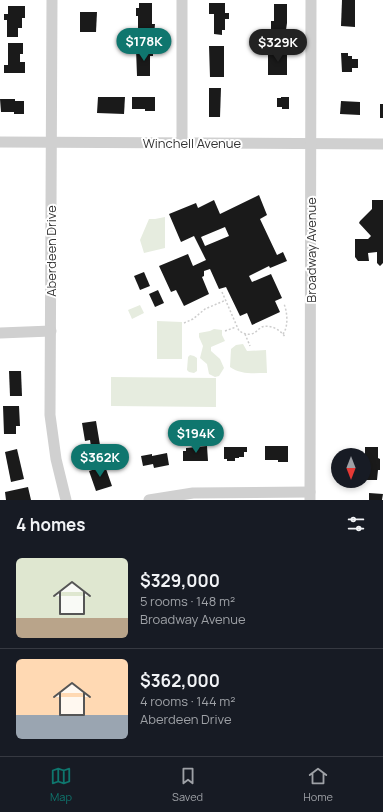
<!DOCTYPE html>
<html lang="en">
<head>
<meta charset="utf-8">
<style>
  :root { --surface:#171b24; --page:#242831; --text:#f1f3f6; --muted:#9ea1a6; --line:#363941; --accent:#0f766e }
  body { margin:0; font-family:Manrope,sans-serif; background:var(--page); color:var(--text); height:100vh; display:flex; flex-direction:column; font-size:15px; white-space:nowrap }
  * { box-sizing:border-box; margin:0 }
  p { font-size:13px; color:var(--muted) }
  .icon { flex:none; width:22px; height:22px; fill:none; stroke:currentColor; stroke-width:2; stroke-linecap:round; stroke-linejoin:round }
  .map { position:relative; height:500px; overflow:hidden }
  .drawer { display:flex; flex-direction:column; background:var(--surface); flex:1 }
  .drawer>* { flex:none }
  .needle { width:26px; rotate:180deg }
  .buttons { position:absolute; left:331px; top:448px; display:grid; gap:8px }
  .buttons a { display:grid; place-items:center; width:40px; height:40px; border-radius:50%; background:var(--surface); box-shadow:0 2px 6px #0003; font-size:20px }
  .price { position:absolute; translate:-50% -34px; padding:0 9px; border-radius:14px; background:var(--accent); color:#fff; font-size:13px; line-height:26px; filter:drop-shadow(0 1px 2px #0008) }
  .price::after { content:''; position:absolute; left:50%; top:24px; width:12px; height:9px; margin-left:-6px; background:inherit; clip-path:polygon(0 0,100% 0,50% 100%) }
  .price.active { background:#222; color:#fff }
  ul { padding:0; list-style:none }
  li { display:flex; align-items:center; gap:12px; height:100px; padding:0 16px }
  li+li { border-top:1px solid var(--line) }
  li span { display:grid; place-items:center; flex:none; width:112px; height:80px; border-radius:6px; color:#555 }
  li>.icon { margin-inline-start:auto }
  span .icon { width:48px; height:48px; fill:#fffc; stroke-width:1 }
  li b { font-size:17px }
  h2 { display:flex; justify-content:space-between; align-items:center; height:48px; padding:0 16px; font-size:17px }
  .dock { display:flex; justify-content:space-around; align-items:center; height:56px; border-top:1px solid var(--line); background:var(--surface); font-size:11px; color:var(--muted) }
  .dock a { display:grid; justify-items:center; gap:2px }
  .dock .active { color:var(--accent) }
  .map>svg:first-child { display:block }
</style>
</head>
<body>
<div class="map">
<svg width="383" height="500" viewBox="0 0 383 500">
  <rect width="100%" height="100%" fill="#fff"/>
  <!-- green -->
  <g fill="#e6ecdf">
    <path d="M165 217V248L144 253 140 240 149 219H155Z"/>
    <path d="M140 305 144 313 132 319 128 310Z"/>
    <path d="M157 321 182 322V359H157Z"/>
    <path d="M214 329 222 330V335L225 341 211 347V351L220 359 224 368 219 376 215 377 209 374 207 364 200 358 203 346 199 337V333L210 331Z"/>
    <path d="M243 344 247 351 266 350 267 373C254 373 241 375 230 367L231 349 236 345Z"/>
    <path d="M190 355 194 356 197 358V371L194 373 189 372 187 370 188 357Z"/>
    <path d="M111 377 216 378V407L111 406Z"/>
  </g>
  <!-- building -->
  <g fill="#1a1a1a" fill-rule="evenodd">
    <path d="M342 0H355V27L341 26Z"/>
    <path d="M139 3H152V24H155L154 37H138V16H136V8H139Z"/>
    <path d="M209 3H225V13H229V19H225V30H222V35L214 34V14H209Z"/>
    <path d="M274 4H287V23L286 30H284V38L274 39V30H271V21H274Z"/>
    <path d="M8 6H25V18H22V28H18V37H7V20H4V14H8Z"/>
    <path d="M80 12H97L96 32H80Z"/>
    <path d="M8 43H23V54H20V62H25V73H4V65H8Z"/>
    <path d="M209 46H224V77H210Z"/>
    <path d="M273 48H284V53H287V75H268V55H273Z"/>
    <path d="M136 49H153V56H150V76H137Z"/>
    <path d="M341 53H348V56H352V59H358V68H352V72H342Z"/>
    <path d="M209 88H221L220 117H209Z"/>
    <path d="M98 97H125L124 114 97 113Z"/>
    <path d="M132 97H155V111H145V109H132Z"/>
    <path d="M281 97H289V109H282V107H277V98H281Z"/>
    <path d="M0 99H15V101H24V114H14V112H1Z"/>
    <path d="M341 101 360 102V115L340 114Z"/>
    <rect x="380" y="104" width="3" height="14"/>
    <path d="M259 195 267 215 260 219 277 255 283 252 287 261 270 268 269 266 249 276 252 282 271 274 282 298 275 301 280 312 252 325 247 313 240 316 226 287 219 289 210 269 204 271V276L202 277 209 294 184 306 176 290 171 292 159 266 188 254 193 266 206 260 194 236 181 242 169 214 196 203 198 208 214 200 220 214ZM225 227 229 236 205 246 201 237Z"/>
    <path d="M372 200H383V263L380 266 377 263V252L368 253 369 261H358L355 257V239H368L371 236 359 223 360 221 372 209Z"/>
    <path d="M144 272 150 286 140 290 134 276Z"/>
    <path d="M158 290 164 303 155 307 149 294Z"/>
    <path d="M9 371H21L22 396H10Z"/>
    <path d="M3 406H19L20 426H16V434H4Z"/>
    <path d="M96 421 101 451 92 453 90 440 85 441 82 423Z"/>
    <path d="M207 446 208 461H183V451H186V448Z"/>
    <path d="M265 446H288V462H278V460H265Z"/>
    <path d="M224 447H247V452H244V457H239V458H235V461H227V459H224Z"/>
    <path d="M365 447H378V458L380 459V470H378L377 480H365Z"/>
    <path d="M17 449 24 479 11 482 5 452Z"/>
    <path d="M167 453 169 465 154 468 153 464 143 466 141 456 152 454V456Z"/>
    <path d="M105 466 112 486 96 491 89 471Z"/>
    <path d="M28 487 31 500H6L5 492Z"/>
    <path d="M369 493 383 494 382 500H369Z"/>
  </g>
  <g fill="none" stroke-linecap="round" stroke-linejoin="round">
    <!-- path -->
    <g stroke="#cdcdcd" stroke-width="1.5" stroke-dasharray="2 2" stroke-linecap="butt">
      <path d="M222 292 239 331C243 333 246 335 251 334 256 333 258 329 262 327 270 324 281 330 285 337"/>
      <path d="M184 323 193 319 205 309 226 300"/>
      <path d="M225 331 236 327"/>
      <path d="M245 334 250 346"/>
      <path d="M283 334C289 326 287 311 284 304"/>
    </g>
    <!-- minor -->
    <g stroke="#d0d0d0" stroke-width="11">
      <path d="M52 0 50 415 56 459 66 500"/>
      <path d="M182 0V143"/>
      <path d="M0 142 383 144"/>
      <path d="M0 333 51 331"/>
      <path d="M149 500 193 493 310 492"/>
      <path d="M310 500 311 0"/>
    </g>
  </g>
  <g text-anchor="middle" stroke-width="4" stroke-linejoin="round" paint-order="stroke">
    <!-- street labels -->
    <g font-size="13" fill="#333" stroke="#fff">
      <text x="192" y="148">Winchell Avenue</text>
      <text transform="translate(311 250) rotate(-90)" y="5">Broadway Avenue</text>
      <text transform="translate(51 251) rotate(-90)" y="5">Aberdeen Drive</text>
    </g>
  </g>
</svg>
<div class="buttons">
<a><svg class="needle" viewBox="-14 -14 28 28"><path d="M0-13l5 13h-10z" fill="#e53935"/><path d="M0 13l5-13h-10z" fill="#9ea1a6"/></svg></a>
</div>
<b class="price" style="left:144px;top:62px">$178K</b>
<b class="price active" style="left:278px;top:63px">$329K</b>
<b class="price" style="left:196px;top:454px">$194K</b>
<b class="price" style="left:100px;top:478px">$362K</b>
</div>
<section class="drawer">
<h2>4 homes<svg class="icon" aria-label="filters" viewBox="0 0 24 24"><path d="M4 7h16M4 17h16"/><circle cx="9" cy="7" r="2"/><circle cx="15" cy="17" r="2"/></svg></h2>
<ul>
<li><span style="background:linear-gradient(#dfe7d0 75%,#b9a48a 0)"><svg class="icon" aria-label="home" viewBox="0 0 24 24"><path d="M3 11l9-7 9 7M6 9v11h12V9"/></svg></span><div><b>$329,000</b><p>5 rooms · 148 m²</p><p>Broadway Avenue</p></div></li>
<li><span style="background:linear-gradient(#ffd9b3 70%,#9aa5b1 0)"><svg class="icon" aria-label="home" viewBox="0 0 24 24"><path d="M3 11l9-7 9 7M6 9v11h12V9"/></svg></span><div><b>$362,000</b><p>4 rooms · 144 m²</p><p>Aberdeen Drive</p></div></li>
</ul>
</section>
<nav class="dock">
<a class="active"><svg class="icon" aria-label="map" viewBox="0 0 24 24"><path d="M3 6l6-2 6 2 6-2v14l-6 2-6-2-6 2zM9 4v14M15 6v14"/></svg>Map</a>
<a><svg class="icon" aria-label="saved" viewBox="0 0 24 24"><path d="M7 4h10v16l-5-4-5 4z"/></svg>Saved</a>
<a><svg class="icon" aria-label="home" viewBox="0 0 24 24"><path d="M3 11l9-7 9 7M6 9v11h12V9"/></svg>Home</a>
</nav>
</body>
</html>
